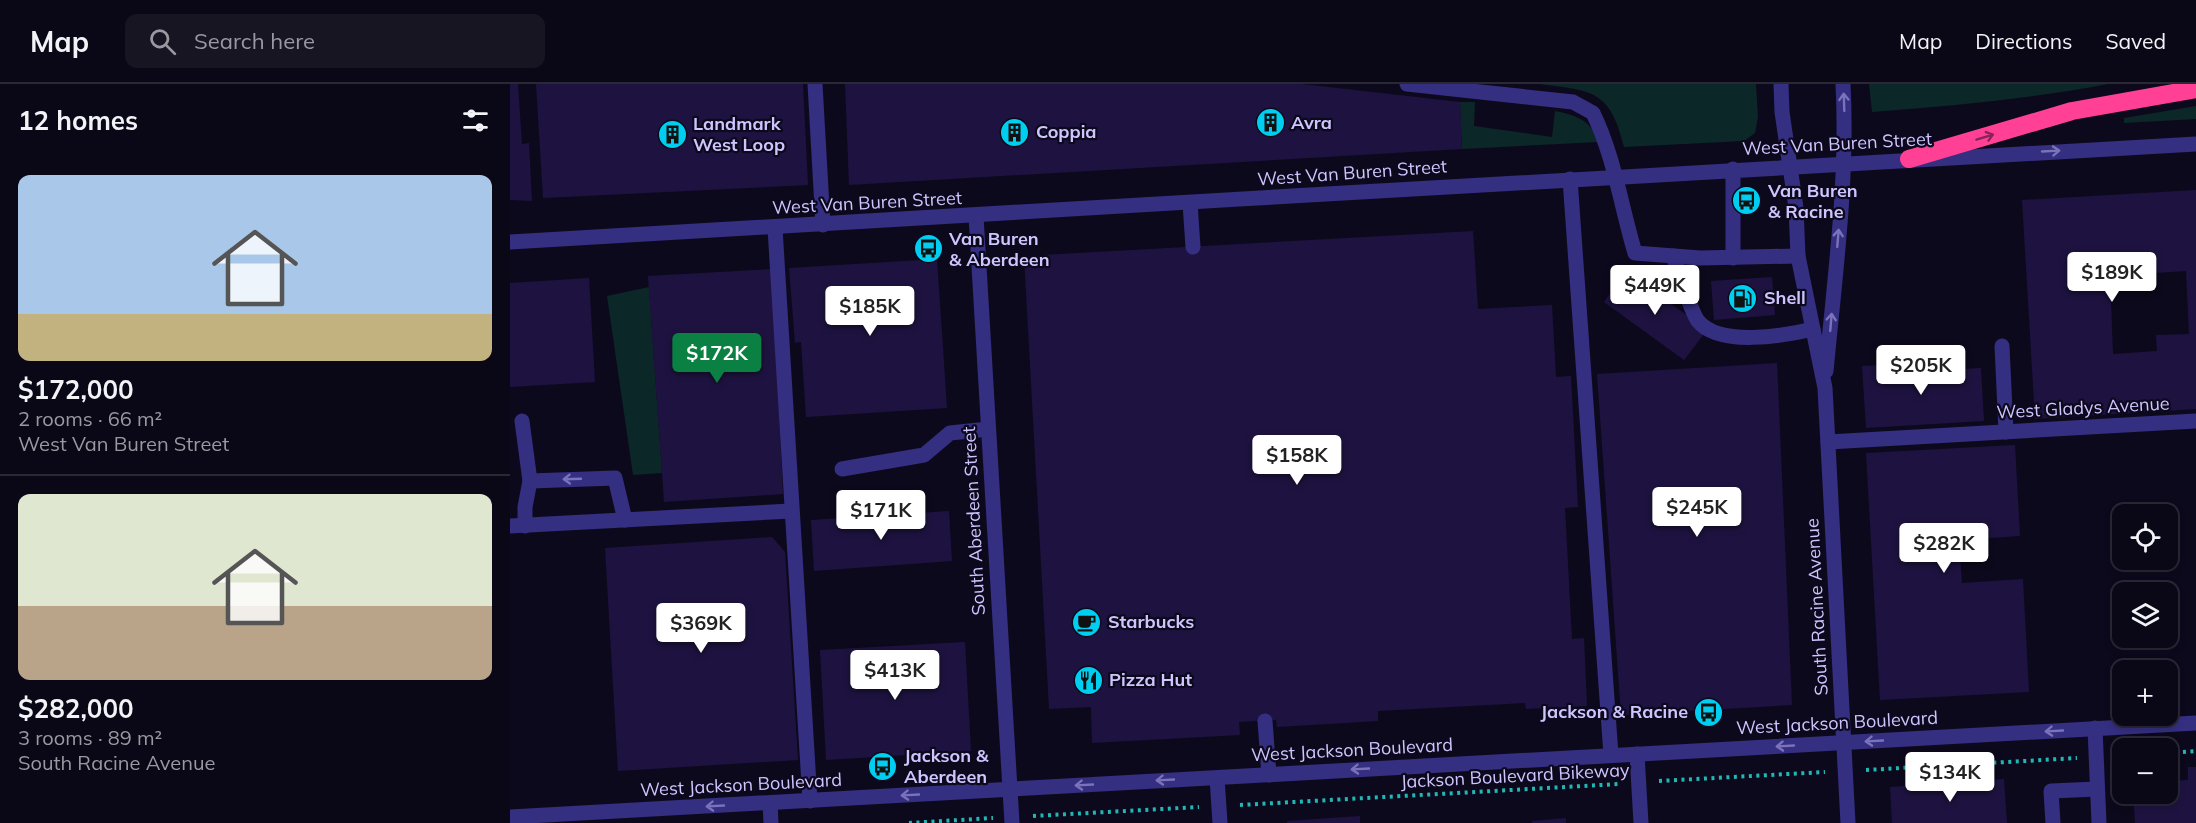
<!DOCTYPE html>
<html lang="en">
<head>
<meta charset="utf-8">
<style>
  :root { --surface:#0a0716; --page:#181523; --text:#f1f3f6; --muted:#9999a1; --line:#2a2835; --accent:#0b8043 }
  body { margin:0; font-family:Mulish,sans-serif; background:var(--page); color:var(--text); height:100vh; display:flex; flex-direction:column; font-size:22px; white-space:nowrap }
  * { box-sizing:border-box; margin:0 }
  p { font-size:20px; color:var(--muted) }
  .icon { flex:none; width:33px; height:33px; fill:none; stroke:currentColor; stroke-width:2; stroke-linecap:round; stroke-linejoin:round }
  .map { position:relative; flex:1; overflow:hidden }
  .sheet { display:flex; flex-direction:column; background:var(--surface); width:510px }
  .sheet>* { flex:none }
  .fabs { position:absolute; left:1602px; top:420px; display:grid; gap:12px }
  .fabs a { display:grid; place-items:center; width:66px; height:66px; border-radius:12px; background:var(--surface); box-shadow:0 3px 9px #0003,0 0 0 2px var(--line); font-size:30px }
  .price { position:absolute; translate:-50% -51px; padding:0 14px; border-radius:6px; background:#fff; color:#222; font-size:20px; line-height:39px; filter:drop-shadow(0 2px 3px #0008) }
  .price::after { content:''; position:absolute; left:50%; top:36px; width:18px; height:14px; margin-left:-9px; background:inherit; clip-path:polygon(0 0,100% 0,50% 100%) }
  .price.on { background:var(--accent); color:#fff }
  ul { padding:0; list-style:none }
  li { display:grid; align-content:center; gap:12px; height:318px; padding:0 18px }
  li+li { border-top:2px solid var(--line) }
  li span { display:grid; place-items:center; height:186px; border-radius:12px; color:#555 }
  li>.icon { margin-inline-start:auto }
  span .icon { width:108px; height:108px; fill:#fffc; stroke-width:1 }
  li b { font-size:26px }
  h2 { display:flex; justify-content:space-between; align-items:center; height:72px; padding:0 18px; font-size:26px }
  header { display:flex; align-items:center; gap:36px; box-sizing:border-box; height:84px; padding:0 30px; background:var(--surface); border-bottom:2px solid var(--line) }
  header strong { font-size:28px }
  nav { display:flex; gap:33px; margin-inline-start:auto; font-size:21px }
  .search { width:420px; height:54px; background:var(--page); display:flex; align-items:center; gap:15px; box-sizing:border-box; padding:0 21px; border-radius:12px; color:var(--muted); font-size:22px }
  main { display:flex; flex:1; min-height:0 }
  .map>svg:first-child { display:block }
</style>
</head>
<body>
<header>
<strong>Map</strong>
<div class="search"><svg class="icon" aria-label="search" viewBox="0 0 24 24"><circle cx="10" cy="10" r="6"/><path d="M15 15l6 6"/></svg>Search here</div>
<nav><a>Map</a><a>Directions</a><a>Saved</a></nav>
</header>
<main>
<section class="sheet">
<h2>12 homes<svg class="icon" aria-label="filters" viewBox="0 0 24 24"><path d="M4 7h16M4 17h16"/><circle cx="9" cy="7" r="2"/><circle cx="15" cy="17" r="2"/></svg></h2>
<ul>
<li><span style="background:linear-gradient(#a9c7e8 75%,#c2b280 0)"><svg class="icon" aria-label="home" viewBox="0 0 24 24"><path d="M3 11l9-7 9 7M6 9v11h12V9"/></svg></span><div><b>$172,000</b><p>2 rooms · 66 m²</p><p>West Van Buren Street</p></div></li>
<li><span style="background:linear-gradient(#dfe7d0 60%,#b9a48a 0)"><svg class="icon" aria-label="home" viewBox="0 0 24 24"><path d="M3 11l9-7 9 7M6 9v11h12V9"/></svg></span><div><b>$282,000</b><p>3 rooms · 89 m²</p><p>South Racine Avenue</p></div></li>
</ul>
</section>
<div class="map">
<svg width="1686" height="739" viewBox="0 0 1686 739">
  <rect width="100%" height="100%" fill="#0d091d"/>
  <!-- green -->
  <g fill="#0c2727">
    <path d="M1030 0H1246L1248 33 1245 49 1234 57 1114 63C1100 6 1083 7 1030 0Z"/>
    <path d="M1359 0H1598C1519 15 1441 22 1362 28Z"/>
    <path d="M950 18H965L964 42 1042 53 1045 27C1065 31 1082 36 1088 58L952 65Z"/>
    <path d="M1686 22V35L1614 39V34Z"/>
    <path d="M139 203 152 389 123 391 97 212Z"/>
  </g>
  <!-- building -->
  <g fill="#1e1340" fill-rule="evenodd">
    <path d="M0 0H8L12 60 19 59 22 117 0 116Z"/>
    <path d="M26 0H293L298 101 33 114Z"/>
    <path d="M335 0H792L950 18 952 65 339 101Z"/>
    <path d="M1686 106V325L1525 335 1512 116ZM1676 187 1679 250 1646 251 1647 267 1603 270 1600 192Z"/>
    <path d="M963 147 968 225 1042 221 1046 293 1061 292 1068 423 1055 424 1062 555 1074 554 1077 622 1016 625 1015 619 868 627V637L767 643 766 636 729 638 730 651 582 659 581 623 539 625 514 172Z"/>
    <path d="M427 175 437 324 296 333 291 258 285 259 279 184Z"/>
    <path d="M262 185 273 410 154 418 138 192Z"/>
    <path d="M1116 187 1197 246 1174 276 1094 218Z"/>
    <path d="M1262 193 1265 231 1204 236 1201 197Z"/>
    <path d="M79 194 85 298 0 303V199Z"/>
    <path d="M1267 279 1282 621 1111 631 1087 290Z"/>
    <path d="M1406 280 1409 283 1434 281 1435 286 1471 284 1474 337 1356 344 1352 282 1378 281 1382 285 1395 284 1398 281Z"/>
    <path d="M1505 361 1510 452 1449 456 1452 499 1513 495 1519 608 1370 616 1356 369Z"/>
    <path d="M439 427 442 477 304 487 301 436Z"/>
    <path d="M262 453 275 468 288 676 108 687 95 464Z"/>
    <path d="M455 558 461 667 316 676 310 566Z"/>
    <path d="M1678 683H1686V739H1625L1623 710H1658V697L1678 696Z"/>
    <path d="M1494 695 1497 739H1382L1380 703Z"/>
    <path d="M850 732V739H777V737Z"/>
    <path d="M1056 734V739H1022V737Z"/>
  </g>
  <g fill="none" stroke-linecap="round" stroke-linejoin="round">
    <!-- path -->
    <g stroke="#20b8b5" stroke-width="4" stroke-dasharray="3 4.5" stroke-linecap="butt">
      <path d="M1658 669 1686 667"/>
      <path d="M1356 686 1567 674"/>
      <path d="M1149 697 1315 688"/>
      <path d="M730 721 1109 700"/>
      <path d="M523 732 689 723"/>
      <path d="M399 739 483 734"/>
    </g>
    <!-- minor -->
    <g stroke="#352f81" stroke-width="15">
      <path d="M305 0 313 141"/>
      <path d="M897 0 1063 18 1083 29C1104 72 1111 122 1125 169L1190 174 1288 172"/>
      <path d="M1271 0 1272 28 1286 124 1288 172 1315 304 1338 739"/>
      <path d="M1223 85V174"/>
      <path d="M1060 95 1101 671"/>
      <path d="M680 119 683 163"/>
      <path d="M466 132 502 739"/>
      <path d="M265 144 300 717"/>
      <path d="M0 158C562 127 1124 89 1686 60"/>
      <path d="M1163 172C1169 187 1180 226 1188 237 1209 263 1274 252 1303 245"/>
      <path d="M1492 262 1496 348"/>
      <path d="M1316 287C1325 192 1338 95 1333 0"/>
      <path d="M12 337 20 397 15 423V442"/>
      <path d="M1318 358 1686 337"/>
      <path d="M332 385 414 371 440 349 478 345"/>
      <path d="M20 397 105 394 115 436"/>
      <path d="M0 442 281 427"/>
      <path d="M755 637 759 691"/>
      <path d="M1585 644 1589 739"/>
      <path d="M1127 670 1131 739"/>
      <path d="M707 694 710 739"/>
      <path d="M260 719 261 739"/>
      <path d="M0 733 1686 639"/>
      <path d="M1543 739 1541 707 1587 705"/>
    </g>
    <!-- highway -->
    <path stroke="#ff4094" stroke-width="18" d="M1399 75 1562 27 1686 5"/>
  </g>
  <!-- one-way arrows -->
  <defs><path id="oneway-shaft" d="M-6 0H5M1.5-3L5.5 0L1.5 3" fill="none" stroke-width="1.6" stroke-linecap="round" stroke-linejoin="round" transform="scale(1.5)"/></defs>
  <g stroke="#7a72ba">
    <use href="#oneway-shaft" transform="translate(1334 18) rotate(-92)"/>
    <use href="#oneway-shaft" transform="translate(1541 67) rotate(-3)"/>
    <use href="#oneway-shaft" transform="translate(1328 154) rotate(-85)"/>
    <use href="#oneway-shaft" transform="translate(1321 238) rotate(-85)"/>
    <use href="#oneway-shaft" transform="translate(62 395) rotate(178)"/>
    <use href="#oneway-shaft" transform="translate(1544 647) rotate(177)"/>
    <use href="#oneway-shaft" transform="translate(1364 657) rotate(177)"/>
    <use href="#oneway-shaft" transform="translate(1275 662) rotate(177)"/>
    <use href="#oneway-shaft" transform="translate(850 685) rotate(177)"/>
    <use href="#oneway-shaft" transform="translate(655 696) rotate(177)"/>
    <use href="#oneway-shaft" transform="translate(574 701) rotate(177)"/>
    <use href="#oneway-shaft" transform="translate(400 711) rotate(177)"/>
    <use href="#oneway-shaft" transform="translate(205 722) rotate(177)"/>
  </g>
  <use stroke="#862458" href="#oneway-shaft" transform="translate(1475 53) rotate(-17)"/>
  <!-- icons -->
  <defs>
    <symbol id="building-disc" viewBox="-11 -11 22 22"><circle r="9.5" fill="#00cef0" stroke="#0d091d"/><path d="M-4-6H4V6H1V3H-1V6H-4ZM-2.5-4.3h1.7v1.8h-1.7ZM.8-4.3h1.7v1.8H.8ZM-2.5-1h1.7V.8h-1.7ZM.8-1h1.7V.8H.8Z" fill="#111"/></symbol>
    <symbol id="bus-disc" viewBox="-11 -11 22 22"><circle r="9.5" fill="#00cef0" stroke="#0d091d"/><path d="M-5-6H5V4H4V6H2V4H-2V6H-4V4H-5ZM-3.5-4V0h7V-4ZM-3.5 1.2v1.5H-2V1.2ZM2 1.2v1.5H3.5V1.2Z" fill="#111"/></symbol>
    <symbol id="fuel-disc" viewBox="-11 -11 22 22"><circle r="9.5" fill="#00cef0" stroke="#0d091d"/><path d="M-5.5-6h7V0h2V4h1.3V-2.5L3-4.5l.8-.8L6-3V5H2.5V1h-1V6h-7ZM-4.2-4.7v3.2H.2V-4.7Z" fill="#111"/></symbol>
    <symbol id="cafe-disc" viewBox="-11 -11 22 22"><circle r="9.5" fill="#00cef0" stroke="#0d091d"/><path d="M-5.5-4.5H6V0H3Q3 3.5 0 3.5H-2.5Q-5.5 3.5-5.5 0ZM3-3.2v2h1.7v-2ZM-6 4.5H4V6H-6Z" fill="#111"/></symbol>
    <symbol id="restaurant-disc" viewBox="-11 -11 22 22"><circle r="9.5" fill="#00cef0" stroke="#0d091d"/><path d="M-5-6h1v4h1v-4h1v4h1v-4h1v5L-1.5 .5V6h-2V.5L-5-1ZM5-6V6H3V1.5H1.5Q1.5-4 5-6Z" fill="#111"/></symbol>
  </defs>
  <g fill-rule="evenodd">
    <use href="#building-disc" x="744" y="22" width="33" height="33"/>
    <use href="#building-disc" x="488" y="32" width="33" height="33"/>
    <use href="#building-disc" x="146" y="34" width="33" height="33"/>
    <use href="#bus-disc" x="1220" y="100" width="33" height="33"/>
    <use href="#bus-disc" x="402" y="148" width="33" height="33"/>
    <use href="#fuel-disc" x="1216" y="198" width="33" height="33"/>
    <use href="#cafe-disc" x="560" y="522" width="33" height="33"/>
    <use href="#restaurant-disc" x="562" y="580" width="33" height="33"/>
    <use href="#bus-disc" x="1182" y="612" width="33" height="33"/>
    <use href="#bus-disc" x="356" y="666" width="33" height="33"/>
  </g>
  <g text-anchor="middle" stroke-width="4.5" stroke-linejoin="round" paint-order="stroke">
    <!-- poi labels -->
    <g font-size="18" font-weight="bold" fill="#cec5ff" stroke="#0d091d" text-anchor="start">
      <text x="781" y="45">Avra</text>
      <text x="183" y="46">Landmark<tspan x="183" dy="21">West Loop</tspan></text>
      <text x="526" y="54">Coppia</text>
      <text x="1258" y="113">Van Buren<tspan x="1258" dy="21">&amp; Racine</tspan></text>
      <text x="439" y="161">Van Buren<tspan x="439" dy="21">&amp; Aberdeen</tspan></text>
      <text x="1254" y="220">Shell</text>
      <text x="598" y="544">Starbucks</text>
      <text x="599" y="602">Pizza Hut</text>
      <text x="1178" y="634" text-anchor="end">Jackson &amp; Racine</text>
      <text x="394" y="678">Jackson &amp;<tspan x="394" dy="21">Aberdeen</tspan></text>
    </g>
    <!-- street labels -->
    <g font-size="18" fill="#cec5ff" stroke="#0d091d">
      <text transform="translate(1327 60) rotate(-3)" y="6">West Van Buren Street</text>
      <text transform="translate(842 89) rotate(-4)" y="6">West Van Buren Street</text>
      <text transform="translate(357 119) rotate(-3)" y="6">West Van Buren Street</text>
      <text transform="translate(1573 324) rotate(-3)" y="6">West Gladys Avenue</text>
      <text transform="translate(464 437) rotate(-93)" y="6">South Aberdeen Street</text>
      <text transform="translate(1307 523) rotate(-93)" y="6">South Racine Avenue</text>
      <text transform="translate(1327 639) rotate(-3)" y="6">West Jackson Boulevard</text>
      <text transform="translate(842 666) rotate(-3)" y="6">West Jackson Boulevard</text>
      <text transform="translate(1005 692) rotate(-3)" y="6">Jackson Boulevard Bikeway</text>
      <text transform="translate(231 701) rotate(-3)" y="6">West Jackson Boulevard</text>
    </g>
  </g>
</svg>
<div class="fabs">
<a><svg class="icon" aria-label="locate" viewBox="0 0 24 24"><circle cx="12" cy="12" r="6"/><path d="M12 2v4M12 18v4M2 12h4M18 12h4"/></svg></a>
<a><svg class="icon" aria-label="layers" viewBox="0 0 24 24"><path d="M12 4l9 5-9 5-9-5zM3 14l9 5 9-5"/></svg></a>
<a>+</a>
<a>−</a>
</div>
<b class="price" style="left:1602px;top:219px">$189K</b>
<b class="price" style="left:1145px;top:232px">$449K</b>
<b class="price" style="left:360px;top:253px">$185K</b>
<b class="price on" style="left:207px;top:300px">$172K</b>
<b class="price" style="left:1411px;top:312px">$205K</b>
<b class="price" style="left:787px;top:402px">$158K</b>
<b class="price" style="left:1187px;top:454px">$245K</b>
<b class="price" style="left:371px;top:457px">$171K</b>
<b class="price" style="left:1434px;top:490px">$282K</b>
<b class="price" style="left:191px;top:570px">$369K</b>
<b class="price" style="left:385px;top:617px">$413K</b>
<b class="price" style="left:1440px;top:719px">$134K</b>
</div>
</main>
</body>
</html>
